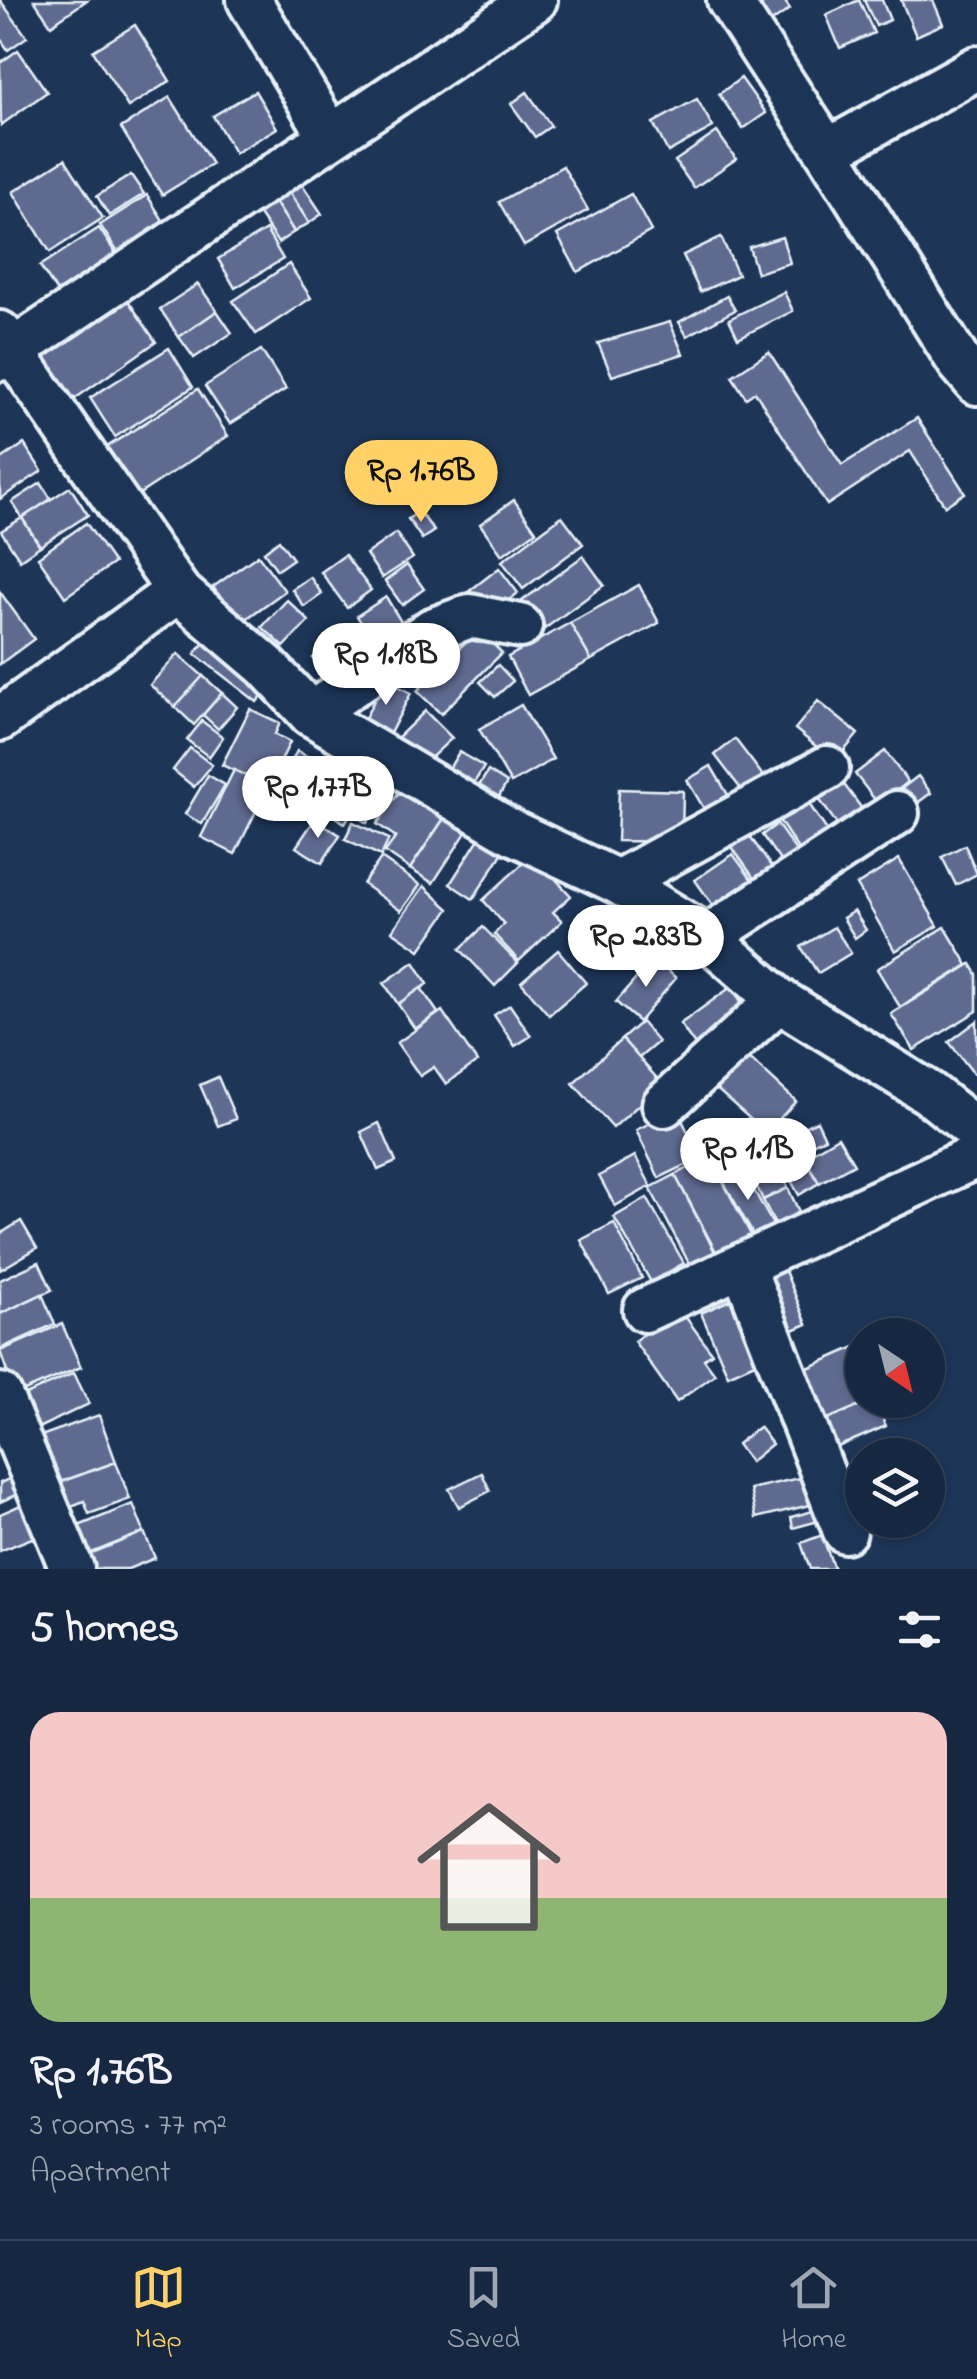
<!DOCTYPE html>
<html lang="en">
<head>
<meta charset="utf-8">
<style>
  :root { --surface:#162841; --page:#23344c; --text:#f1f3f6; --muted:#9ea6b1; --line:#35445a; --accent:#ffd166 }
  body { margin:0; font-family:"Indie Flower",sans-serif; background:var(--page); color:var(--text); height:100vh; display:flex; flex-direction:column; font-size:38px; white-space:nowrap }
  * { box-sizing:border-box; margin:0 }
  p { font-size:32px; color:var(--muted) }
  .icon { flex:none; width:55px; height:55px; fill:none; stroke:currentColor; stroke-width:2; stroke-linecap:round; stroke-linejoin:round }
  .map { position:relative; height:1569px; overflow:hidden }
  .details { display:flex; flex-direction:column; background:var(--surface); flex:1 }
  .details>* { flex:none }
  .needle { width:65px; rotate:145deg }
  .buttons { position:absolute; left:845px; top:1318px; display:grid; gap:20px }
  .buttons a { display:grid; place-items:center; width:100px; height:100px; border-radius:50%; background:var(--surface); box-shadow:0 2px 8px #0004,0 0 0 2px var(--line); font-size:50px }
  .price { position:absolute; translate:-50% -85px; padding:0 22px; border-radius:35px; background:#fff; color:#222; font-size:32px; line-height:65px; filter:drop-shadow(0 2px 5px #0008) }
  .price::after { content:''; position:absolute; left:50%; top:60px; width:30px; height:22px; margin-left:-15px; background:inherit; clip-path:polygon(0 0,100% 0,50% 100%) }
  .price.selected { background:var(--accent); color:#111 }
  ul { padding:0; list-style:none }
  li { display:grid; align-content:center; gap:20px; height:530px; padding:0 30px }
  li span { display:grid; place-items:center; height:310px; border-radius:30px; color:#555 }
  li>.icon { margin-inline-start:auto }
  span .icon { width:180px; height:180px; fill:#fffc; stroke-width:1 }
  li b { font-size:42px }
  h2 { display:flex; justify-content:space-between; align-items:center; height:120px; padding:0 30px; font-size:42px }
  .tabs { display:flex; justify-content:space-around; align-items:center; height:140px; border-top:2px solid var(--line); background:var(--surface); font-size:28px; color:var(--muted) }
  .tabs a { display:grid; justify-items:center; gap:5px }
  .tabs .selected { color:var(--accent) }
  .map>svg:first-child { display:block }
</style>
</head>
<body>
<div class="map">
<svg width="977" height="1569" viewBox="0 0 977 1569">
  <rect width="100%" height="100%" fill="#1d3557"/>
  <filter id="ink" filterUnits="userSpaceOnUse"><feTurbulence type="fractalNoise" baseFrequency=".01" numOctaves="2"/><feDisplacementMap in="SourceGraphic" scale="20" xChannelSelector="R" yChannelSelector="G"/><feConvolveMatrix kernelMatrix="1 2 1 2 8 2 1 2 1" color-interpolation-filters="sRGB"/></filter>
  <g filter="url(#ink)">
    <!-- building -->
    <g fill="#5e6b90" stroke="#e8f1f8" stroke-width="2.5">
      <path d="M0 0 27 37 8 50 0 38Z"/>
      <path d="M34 0H87L51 25Z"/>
      <path d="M769 0H784L790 9 760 30 749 13Z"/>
      <path d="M859 0 874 33 840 48 826 15Z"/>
      <path d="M864 0H882L890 20 876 26Z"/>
      <path d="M901 0H933L943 24 916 36Z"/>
      <path d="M135 25 170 81 128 107 93 51Z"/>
      <path d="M18 50 47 92 1 125 0 63Z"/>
      <path d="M741 78 766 113 743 129 719 94Z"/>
      <path d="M255 91 277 128 235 153 213 116Z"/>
      <path d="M527 92 551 126 535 137 511 104Z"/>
      <path d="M170 97 212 164 162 195 121 128Z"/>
      <path d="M697 99 713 127 668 152 653 123Z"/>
      <path d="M717 132 736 159 694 188 675 161Z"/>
      <path d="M65 159 103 218 50 252 13 192Z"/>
      <path d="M563 166 588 210 524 246 499 202Z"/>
      <path d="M131 175 144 194 109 216 97 196Z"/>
      <path d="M302 184 322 214 309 223 289 192Z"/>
      <path d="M289 192 309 223 294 232 275 202Z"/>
      <path d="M631 194 651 231 578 272 557 235Z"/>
      <path d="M147 195 173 236 126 265 100 225Z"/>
      <path d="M275 202 294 232 278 243 258 213Z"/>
      <path d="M99 228 124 266 95 285 87 272 57 292 40 266Z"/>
      <path d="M266 230 283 259 235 288 218 259Z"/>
      <path d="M721 237 738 275 700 292 683 255Z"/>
      <path d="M782 237 790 263 757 273 749 247Z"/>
      <path d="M289 264 311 298 256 334 233 301Z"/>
      <path d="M198 284 217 311 179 337 160 309Z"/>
      <path d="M784 292 793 311 738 338 729 319Z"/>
      <path d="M123 293 156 342 73 400 39 352Z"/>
      <path d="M727 296 735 310 687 336 679 322Z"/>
      <path d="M217 311 232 333 194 358 179 337Z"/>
      <path d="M670 322 683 354 612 376 598 343Z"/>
      <path d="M169 348 193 387 115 437 90 398Z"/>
      <path d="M261 350 286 389 230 424 205 386Z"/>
      <path d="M769 352 842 465 917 418 965 493 945 506 910 451 827 505 755 392 746 398 732 376Z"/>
      <path d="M198 389 228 436 138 495 107 447Z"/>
      <path d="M24 444 42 471 0 499V460Z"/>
      <path d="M41 483 51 499 22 518 12 502Z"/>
      <path d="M70 487 88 515 40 546 22 518Z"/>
      <path d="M514 500 536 531 502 555 480 524Z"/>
      <path d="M419 511 434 531 422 539 408 519Z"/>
      <path d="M562 516 583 544 523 589 502 561Z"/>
      <path d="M22 518 40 546 20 560 1 531Z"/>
      <path d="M86 523 114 563 65 597 38 557Z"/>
      <path d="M396 533 413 558 382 578 366 554Z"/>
      <path d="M279 540 293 559 277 570 264 552Z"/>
      <path d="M258 555 285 591 239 624 213 587Z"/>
      <path d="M345 555 371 590 347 608 321 572Z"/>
      <path d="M583 556 604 585 543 630 522 601Z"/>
      <path d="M407 565 424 589 402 605 385 581Z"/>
      <path d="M499 568 518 593 487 617 468 592Z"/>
      <path d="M310 577 322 594 304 607 292 589Z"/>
      <path d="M639 585 659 623 591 660 570 623Z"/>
      <path d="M0 592 34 639 0 664Z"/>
      <path d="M386 597 406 630 377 648 357 616Z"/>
      <path d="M287 600 309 621 284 647 262 627Z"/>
      <path d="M570 623 591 660 528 695 508 657Z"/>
      <path d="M350 626 373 652 336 684 313 658Z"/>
      <path d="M478 629 502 653 441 714 417 691Z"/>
      <path d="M210 635 272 683 257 702 195 654Z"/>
      <path d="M178 654 203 676 175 707 150 685Z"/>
      <path d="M498 665 513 681 495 697 480 682Z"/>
      <path d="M203 676 222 693 194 725 175 707Z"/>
      <path d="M385 679 411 693 388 737 362 724Z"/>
      <path d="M222 693 237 707 218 729 203 715Z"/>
      <path d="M818 701 858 734 835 762 795 729Z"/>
      <path d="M521 705 553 759 511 783 479 729Z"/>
      <path d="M250 709 280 723 275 734 290 742 268 787 222 765Z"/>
      <path d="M425 711 452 738 420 768 394 741Z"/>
      <path d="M202 721 223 737 209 757 187 740Z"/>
      <path d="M735 739 770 785 750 801 715 755Z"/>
      <path d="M190 748 212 765 194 787 173 770Z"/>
      <path d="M297 751 326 766 304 810 274 794Z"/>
      <path d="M885 751 908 782 879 805 855 774Z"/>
      <path d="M459 752 484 767 465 797 441 782Z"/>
      <path d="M711 766 734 805 710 819 687 780Z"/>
      <path d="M234 770 268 787 235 854 201 837Z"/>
      <path d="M352 771 386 791 367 823 351 813 345 823 327 812Z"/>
      <path d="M488 771 507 783 491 810 471 799Z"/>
      <path d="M208 775 225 785 202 824 185 814Z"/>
      <path d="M837 775 868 817 844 834 814 792Z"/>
      <path d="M918 776 931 793 905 812 892 796Z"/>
      <path d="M401 789 445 817 410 869 385 852 396 837 377 824Z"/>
      <path d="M619 789 683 791 682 842 617 841Z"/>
      <path d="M803 795 834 841 805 860 775 814Z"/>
      <path d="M445 817 467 831 433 883 410 869Z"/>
      <path d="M315 819 340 835 322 863 296 847Z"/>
      <path d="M353 822 389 839 381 856 345 839Z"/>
      <path d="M777 824 803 861 788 872 762 835Z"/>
      <path d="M749 835 775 872 758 884 732 847Z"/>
      <path d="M480 837 503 852 473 899 450 884Z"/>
      <path d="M965 845 977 874 956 885 942 857Z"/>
      <path d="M533 854 571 896 553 912 562 921 519 961 494 934 504 924 483 900Z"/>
      <path d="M733 854 755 884 717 911 695 880Z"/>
      <path d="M381 858 420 885 401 911 363 884Z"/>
      <path d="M899 859 938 926 895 951 857 885Z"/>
      <path d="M424 886 449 909 420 950 392 931Z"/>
      <path d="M854 911 866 930 855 938 843 918Z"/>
      <path d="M483 927 518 963 495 986 460 949Z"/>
      <path d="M834 927 851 953 818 973 801 947Z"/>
      <path d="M945 927 968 965 900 1007 877 969Z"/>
      <path d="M558 950 586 983 549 1015 521 982Z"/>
      <path d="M654 958 676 978 639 1022 616 1002Z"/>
      <path d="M414 962 428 984 398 1004 384 983Z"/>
      <path d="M971 964 977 974V1011L914 1050 891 1014Z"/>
      <path d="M731 987 751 1015 700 1052 680 1024Z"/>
      <path d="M421 988 438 1013 415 1029 398 1004Z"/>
      <path d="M510 1005 531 1036 515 1046 494 1015Z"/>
      <path d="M442 1011 477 1062 446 1084 434 1067 420 1076 397 1043Z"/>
      <path d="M977 1021V1072L974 1074 949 1042Z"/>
      <path d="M641 1022 658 1042 639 1058 622 1039Z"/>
      <path d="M622 1039 662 1084 613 1128 573 1083Z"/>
      <path d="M744 1053 796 1101 766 1133 713 1086Z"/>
      <path d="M218 1077 236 1119 218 1126 200 1085Z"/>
      <path d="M677 1110 701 1158 659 1178 636 1130Z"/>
      <path d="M817 1121 825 1138 779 1159 772 1141Z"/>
      <path d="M379 1123 396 1162 378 1170 361 1132Z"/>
      <path d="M838 1137 854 1164 819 1183 804 1157Z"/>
      <path d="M769 1147 788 1188 763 1200 744 1159Z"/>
      <path d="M635 1156 651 1186 615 1206 599 1176Z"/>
      <path d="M710 1157 751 1235 736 1243 741 1253 722 1263 675 1175Z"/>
      <path d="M804 1157 819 1183 799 1195 784 1168Z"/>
      <path d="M738 1161 778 1234 759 1245 718 1172Z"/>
      <path d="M675 1175 716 1254 691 1267 650 1188Z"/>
      <path d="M788 1188 807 1229 783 1240 763 1200Z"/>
      <path d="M647 1198 684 1263 651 1282 614 1217Z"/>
      <path d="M21 1221 37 1248 0 1270V1234Z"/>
      <path d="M614 1223 642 1278 609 1294 581 1240Z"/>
      <path d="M39 1262 52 1290 0 1314V1280Z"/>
      <path d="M783 1266 807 1324 777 1337 753 1279Z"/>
      <path d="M42 1294 55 1324 0 1349V1314Z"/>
      <path d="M730 1300 757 1362 728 1375 701 1313Z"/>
      <path d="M679 1308 712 1353 704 1359 715 1374 677 1402 634 1341Z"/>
      <path d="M62 1324 81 1367 15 1395 0 1351Z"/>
      <path d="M862 1344V1400H872L814 1425 792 1375Z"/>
      <path d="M74 1373 89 1404 36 1429 21 1397Z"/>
      <path d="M875 1400 886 1426 826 1452 814 1425Z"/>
      <path d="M99 1415 116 1462 55 1484 38 1437Z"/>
      <path d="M759 1427 772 1444 750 1462 737 1444Z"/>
      <path d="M116 1462 130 1499 89 1514 84 1501 64 1509 55 1484Z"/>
      <path d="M22 1473 29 1489 0 1502V1483Z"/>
      <path d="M482 1473 490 1491 459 1507 449 1489Z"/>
      <path d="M808 1476 814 1504 756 1518 750 1489Z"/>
      <path d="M23 1504 37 1536 0 1551V1514Z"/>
      <path d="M133 1504 144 1532 87 1555 76 1527Z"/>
      <path d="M820 1509 822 1520 793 1528 791 1517Z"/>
      <path d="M144 1532 155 1558 128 1569H92L87 1555Z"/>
      <path d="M822 1535 834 1569H810L801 1543Z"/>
    </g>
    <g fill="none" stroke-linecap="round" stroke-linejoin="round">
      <defs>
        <g id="minor">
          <path d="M249 0 330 136"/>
          <path d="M729 0 827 151 977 68"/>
          <path d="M827 151 959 362 977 383"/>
          <path d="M0 333 178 591 265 665 311 714 512 832 618 882 707 937 779 1000 929 1093 977 1131"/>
          <path d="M0 359 535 0"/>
          <path d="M311 714 432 630 470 616 520 626"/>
          <path d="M0 719 178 591"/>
          <path d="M618 882 827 768"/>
          <path d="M707 937 897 813"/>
          <path d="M664 1105 779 1000"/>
          <path d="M743 1266 845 1531"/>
          <path d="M645 1310 977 1156"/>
          <path d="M0 1395 72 1569"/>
        </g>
      </defs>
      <!-- minor casing -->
      <use href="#minor" stroke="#e8f1f8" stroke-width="50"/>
      <!-- minor -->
      <use href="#minor" stroke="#1d3557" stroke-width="42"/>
    </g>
  </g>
</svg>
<div class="buttons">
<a><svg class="needle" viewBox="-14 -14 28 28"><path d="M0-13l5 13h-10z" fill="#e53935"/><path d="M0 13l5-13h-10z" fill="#9ea6b1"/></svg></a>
<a><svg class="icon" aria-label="layers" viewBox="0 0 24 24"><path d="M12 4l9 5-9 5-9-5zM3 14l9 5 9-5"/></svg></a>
</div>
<b class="price selected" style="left:421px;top:525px">Rp 1.76B</b>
<b class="price" style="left:386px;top:708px">Rp 1.18B</b>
<b class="price" style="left:318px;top:841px">Rp 1.77B</b>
<b class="price" style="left:646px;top:990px">Rp 2.83B</b>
<b class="price" style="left:748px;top:1203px">Rp 1.1B</b>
</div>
<section class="details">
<h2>5 homes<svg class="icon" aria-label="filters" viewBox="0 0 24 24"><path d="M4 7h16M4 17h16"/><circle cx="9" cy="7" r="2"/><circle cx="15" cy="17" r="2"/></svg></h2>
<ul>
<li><span style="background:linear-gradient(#f6c9c9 60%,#8fb573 0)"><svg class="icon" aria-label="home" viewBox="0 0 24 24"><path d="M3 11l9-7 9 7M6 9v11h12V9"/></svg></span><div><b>Rp 1.76B</b><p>3 rooms · 77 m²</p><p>Apartment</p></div></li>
</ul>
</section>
<nav class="tabs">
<a class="selected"><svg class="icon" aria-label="map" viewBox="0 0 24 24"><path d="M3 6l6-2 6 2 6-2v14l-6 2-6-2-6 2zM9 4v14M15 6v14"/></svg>Map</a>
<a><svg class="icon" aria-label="saved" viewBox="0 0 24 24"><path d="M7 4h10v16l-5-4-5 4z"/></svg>Saved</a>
<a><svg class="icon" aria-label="home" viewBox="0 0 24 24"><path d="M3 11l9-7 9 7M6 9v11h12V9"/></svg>Home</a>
</nav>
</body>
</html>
